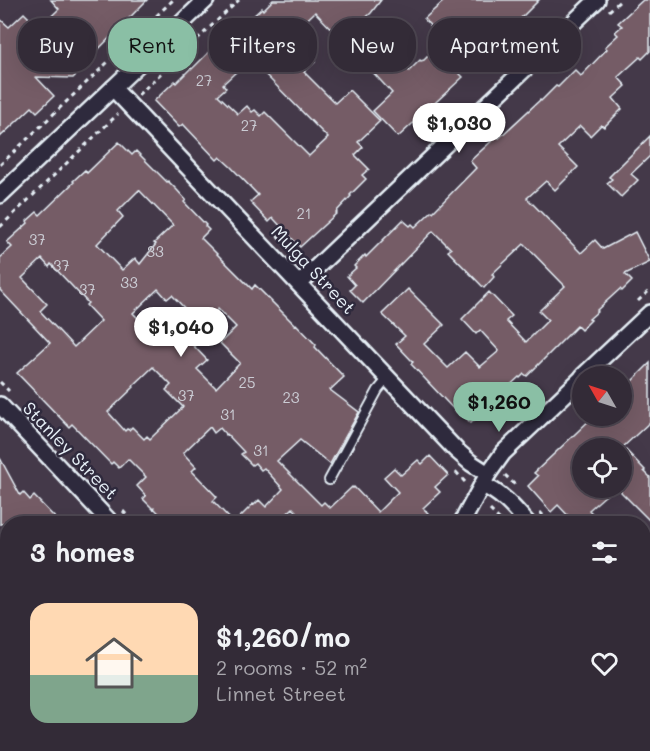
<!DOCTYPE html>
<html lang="en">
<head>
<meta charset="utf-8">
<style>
  :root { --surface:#332b37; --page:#3b333f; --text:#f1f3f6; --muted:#a9a7ad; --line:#4e4752; --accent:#8abfa5 }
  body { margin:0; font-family:Mali,sans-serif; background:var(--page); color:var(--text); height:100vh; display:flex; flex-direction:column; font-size:22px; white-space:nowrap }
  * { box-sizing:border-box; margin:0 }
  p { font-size:20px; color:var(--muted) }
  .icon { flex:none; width:33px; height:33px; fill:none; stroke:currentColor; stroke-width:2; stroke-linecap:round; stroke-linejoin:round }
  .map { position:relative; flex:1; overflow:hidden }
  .details { position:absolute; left:0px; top:516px; width:651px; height:236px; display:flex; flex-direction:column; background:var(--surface); border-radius:24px 24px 0 0; box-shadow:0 6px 24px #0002,0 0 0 2px var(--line) }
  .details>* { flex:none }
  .banner { position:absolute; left:18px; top:18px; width:615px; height:54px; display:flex; gap:12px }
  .needle { width:39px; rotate:309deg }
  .tools { position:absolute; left:572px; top:366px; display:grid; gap:12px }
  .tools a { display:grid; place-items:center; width:60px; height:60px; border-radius:50%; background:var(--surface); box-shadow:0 6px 24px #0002,0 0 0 2px var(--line); font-size:30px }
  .price { position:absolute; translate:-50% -51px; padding:0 14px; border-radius:21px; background:#fff; color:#222; font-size:20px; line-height:39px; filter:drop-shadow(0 2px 3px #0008) }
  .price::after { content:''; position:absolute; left:50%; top:36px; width:18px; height:14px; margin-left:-9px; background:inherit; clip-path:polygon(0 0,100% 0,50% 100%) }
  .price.current { background:var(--accent); color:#111 }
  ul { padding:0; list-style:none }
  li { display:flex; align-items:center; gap:18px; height:150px; padding:0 30px }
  li span { display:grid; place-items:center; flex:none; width:168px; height:120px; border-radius:18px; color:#555 }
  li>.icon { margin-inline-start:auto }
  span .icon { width:72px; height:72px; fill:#fffc; stroke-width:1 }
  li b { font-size:26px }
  h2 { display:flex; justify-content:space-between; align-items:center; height:72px; padding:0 30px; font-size:26px }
  .tag { padding:0 21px; border-radius:24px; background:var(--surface); box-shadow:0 6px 24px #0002,0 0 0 2px var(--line); font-size:21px; line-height:54px }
  .tag.current { background:var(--accent); color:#111 }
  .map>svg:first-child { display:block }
</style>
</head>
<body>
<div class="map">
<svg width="650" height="751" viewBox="0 0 650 751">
  <rect width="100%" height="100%" fill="#443949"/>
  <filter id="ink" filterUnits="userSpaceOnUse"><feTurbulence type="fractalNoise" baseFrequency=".0167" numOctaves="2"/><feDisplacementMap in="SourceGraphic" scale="12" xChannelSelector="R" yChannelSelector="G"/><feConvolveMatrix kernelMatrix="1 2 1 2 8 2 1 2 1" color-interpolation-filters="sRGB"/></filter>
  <g filter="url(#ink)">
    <!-- building -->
    <g fill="#745c66" stroke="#e8f1f8" stroke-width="1.5" fill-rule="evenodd">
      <path d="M51 0H147L80 68 79 72 73 78 36 77 54 96 37 112 32 107 0 137V19L9 27 24 13 39 28 59 9Z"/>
      <path d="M273 0H381L371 13 342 40 315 12 294 32 296 35 294 37 311 55 310 57 315 62 304 72 335 103 349 90 380 121 358 142 363 147 355 155 369 169 362 175 366 179 350 195 351 196 336 212 337 213 300 247 273 218 269 222 250 202 258 195 231 167 220 157 217 160 183 124 179 127 154 101 175 81 176 83 191 68 192 69 219 42 222 45 262 8 263 10ZM250 59 328 138 309 156 265 112 261 116 255 110 252 112 247 106 238 114 218 95 226 88 223 84Z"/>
      <path d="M445 0H539L516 23 520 27 492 54 484 62 477 55 458 72 463 77 398 137 373 111 392 93 368 67 388 48 409 71 420 60 421 61 424 60 444 40 424 19Z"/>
      <path d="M643 0H650V51L642 59 640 57 618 77 626 86 613 98 622 109 604 127 601 125 590 136 580 126 558 147 578 167 555 190 546 181 527 198 581 253 595 240 603 249 635 232 650 262 625 274 632 281 622 291 620 289 597 310 598 311 589 319 591 320 581 330 577 326 527 376 524 374 520 378 519 377 490 404 493 408 483 417 481 414 471 423 462 414 460 416 411 364 413 362 396 344 405 336 382 314 408 289 444 325 424 344 448 368 465 352 480 367 499 351 480 330 476 334 462 319 489 292 512 316 506 321 526 342 548 320 539 311 565 286 524 244 492 274 494 277 484 288 448 251 451 249 433 231 363 303 350 290 355 285 347 276 356 268 354 266 365 255 366 257 403 220 410 226 412 224 415 227 432 211 433 212 476 168 470 161 497 136 499 138 540 100 541 101 556 86 558 87 575 70 581 76 607 49 605 47 618 35 615 32 622 26 618 23Z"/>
      <path d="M650 136V156L631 174 638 180 621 197 607 183 612 179 609 177Z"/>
      <path d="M119 142 132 155 136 151 167 182 168 181 177 190 186 200 184 202 206 225 205 226 209 230 201 238 252 289 255 285 295 325 296 324 316 345 315 347 344 377 330 390 359 412 330 464 300 440 277 461 321 505 324 502 330 508 352 487 353 488 354 487 378 512 398 492 384 477 394 468 401 475 418 460 422 464 430 456 448 475 435 487 440 492 423 508 428 513 418 524H308L293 508 276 524H169L154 508 153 509 143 499 146 496 137 486 146 477 128 459 119 468 113 462 111 464 72 424 69 427 17 373 50 343 0 290V258L12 247 7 242 28 223 27 221 37 212 40 215 74 182 73 181 85 170 87 173ZM139 190 173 225 154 243 156 244 140 264 135 258 122 270 97 244 123 217 118 211ZM42 259 49 267 51 264 88 303 86 305 101 321 74 347 40 311 47 304 22 278ZM158 289 167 299 172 295 190 314 161 342 133 313ZM218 309 236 327 220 343 240 363 216 388 197 369 207 360 187 339ZM153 367 171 385 166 390 183 407 150 439 147 436 144 439 132 427 129 430 127 429 125 431 108 412 134 387 133 386ZM210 427 214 433 220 428 226 435 227 434 244 452 241 454 252 465 255 463 261 470 264 468 283 489 266 507 259 500 254 505 253 504 234 523 213 501 217 497 192 471 196 467 183 453Z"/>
      <path d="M650 363V422L623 447 645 470 644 471 650 477V521L621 492V448H582V488H614L589 510 602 524H576L558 505 551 512 528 486 538 476 534 473 594 416H621V392Z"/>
      <path d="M0 458 20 495 23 492 30 500 34 496 61 524H0Z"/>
    </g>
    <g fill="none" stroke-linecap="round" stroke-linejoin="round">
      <defs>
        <path id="service" d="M329 480 378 390 388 378"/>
        <g id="minor">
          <path d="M113 88 456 450 471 463 488 474"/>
          <path d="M0 195 206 0"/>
          <path d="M299 284 597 0"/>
          <path d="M583 376 650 313"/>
          <path d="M0 405 112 524"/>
          <path d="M482 485C501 492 515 509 528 524"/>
          <path d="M461 524 488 474 503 453 582 378"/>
          <path d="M644 645 650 652"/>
          <path d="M322 744 329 751"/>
          <path d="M261 751 268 744"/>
        </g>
      </defs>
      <!-- service casing -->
      <use href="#service" stroke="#e8f1f8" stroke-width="12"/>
      <!-- minor casing -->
      <use href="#minor" stroke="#e8f1f8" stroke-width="20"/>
      <!-- path -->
      <g stroke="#e8f1f8" stroke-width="3" stroke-dasharray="4.5 4.5" stroke-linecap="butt">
        <path d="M609 11 621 0"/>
        <path d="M138 95 239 0"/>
        <path d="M0 165 173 0"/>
        <path d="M0 227 118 114"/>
        <path d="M277 235 301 261"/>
        <path d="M638 301 650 290"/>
        <path d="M0 382 9 391"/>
        <path d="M456 472 465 482"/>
        <path d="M505 475 515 485"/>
        <path d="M490 510 504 524"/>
        <path d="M123 511 135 524"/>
        <path d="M540 512 551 524"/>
        <path d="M644 621 650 628"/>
        <path d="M644 670 650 677"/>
        <path d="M299 744 306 751"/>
        <path d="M345 744 352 751"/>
        <path d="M236 751 243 744"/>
        <path d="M285 751 292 744"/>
      </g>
      <!-- service -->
      <use href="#service" stroke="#2f2a3d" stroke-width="8"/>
      <!-- minor -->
      <use href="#minor" stroke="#2f2a3d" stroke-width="15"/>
    </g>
  </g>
  <g text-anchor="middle" stroke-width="5" stroke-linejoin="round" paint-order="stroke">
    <!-- number labels -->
    <g font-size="15" fill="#cbccd4">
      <text x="204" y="86">27</text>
      <text x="249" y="131">27</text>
      <text x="304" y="219">21</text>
      <text x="37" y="245">37</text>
      <text x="155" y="257">33</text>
      <text x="61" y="271">37</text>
      <text x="129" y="288">33</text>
      <text x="87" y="295">37</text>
      <text x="247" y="388">25</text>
      <text x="186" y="401">37</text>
      <text x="291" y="403">23</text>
      <text x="228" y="420">31</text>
      <text x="261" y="456">31</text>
    </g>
    <!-- street labels -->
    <g font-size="18" fill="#e8f1f8" stroke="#2f2a3d">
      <text transform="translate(313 270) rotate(47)" y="6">Mulga Street</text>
      <text transform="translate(70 451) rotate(46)" y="6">Stanley Street</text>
    </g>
  </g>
</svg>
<div class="tools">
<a><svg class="needle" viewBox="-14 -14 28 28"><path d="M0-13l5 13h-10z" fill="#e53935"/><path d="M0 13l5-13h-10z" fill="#a9a7ad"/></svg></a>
<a><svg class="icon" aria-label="locate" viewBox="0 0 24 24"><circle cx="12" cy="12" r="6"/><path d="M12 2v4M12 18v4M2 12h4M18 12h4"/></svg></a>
</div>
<b class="price" style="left:459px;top:154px">$1,030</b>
<b class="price" style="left:181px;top:358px">$1,040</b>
<b class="price current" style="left:499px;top:433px">$1,260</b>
<div class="banner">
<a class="tag">Buy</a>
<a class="tag current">Rent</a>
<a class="tag">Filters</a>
<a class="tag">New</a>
<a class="tag">Apartment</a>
</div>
<section class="details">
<h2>3 homes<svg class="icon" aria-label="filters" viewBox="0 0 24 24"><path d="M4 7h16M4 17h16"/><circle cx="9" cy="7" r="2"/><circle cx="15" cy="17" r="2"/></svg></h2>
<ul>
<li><span style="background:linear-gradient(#ffd9b3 60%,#7fa58c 0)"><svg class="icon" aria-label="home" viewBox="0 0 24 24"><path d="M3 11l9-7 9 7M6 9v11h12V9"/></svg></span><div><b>$1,260/mo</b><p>2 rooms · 52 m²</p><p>Linnet Street</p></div><svg class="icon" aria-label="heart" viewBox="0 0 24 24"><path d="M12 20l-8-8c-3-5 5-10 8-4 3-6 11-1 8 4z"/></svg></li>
</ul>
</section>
</div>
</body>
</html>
